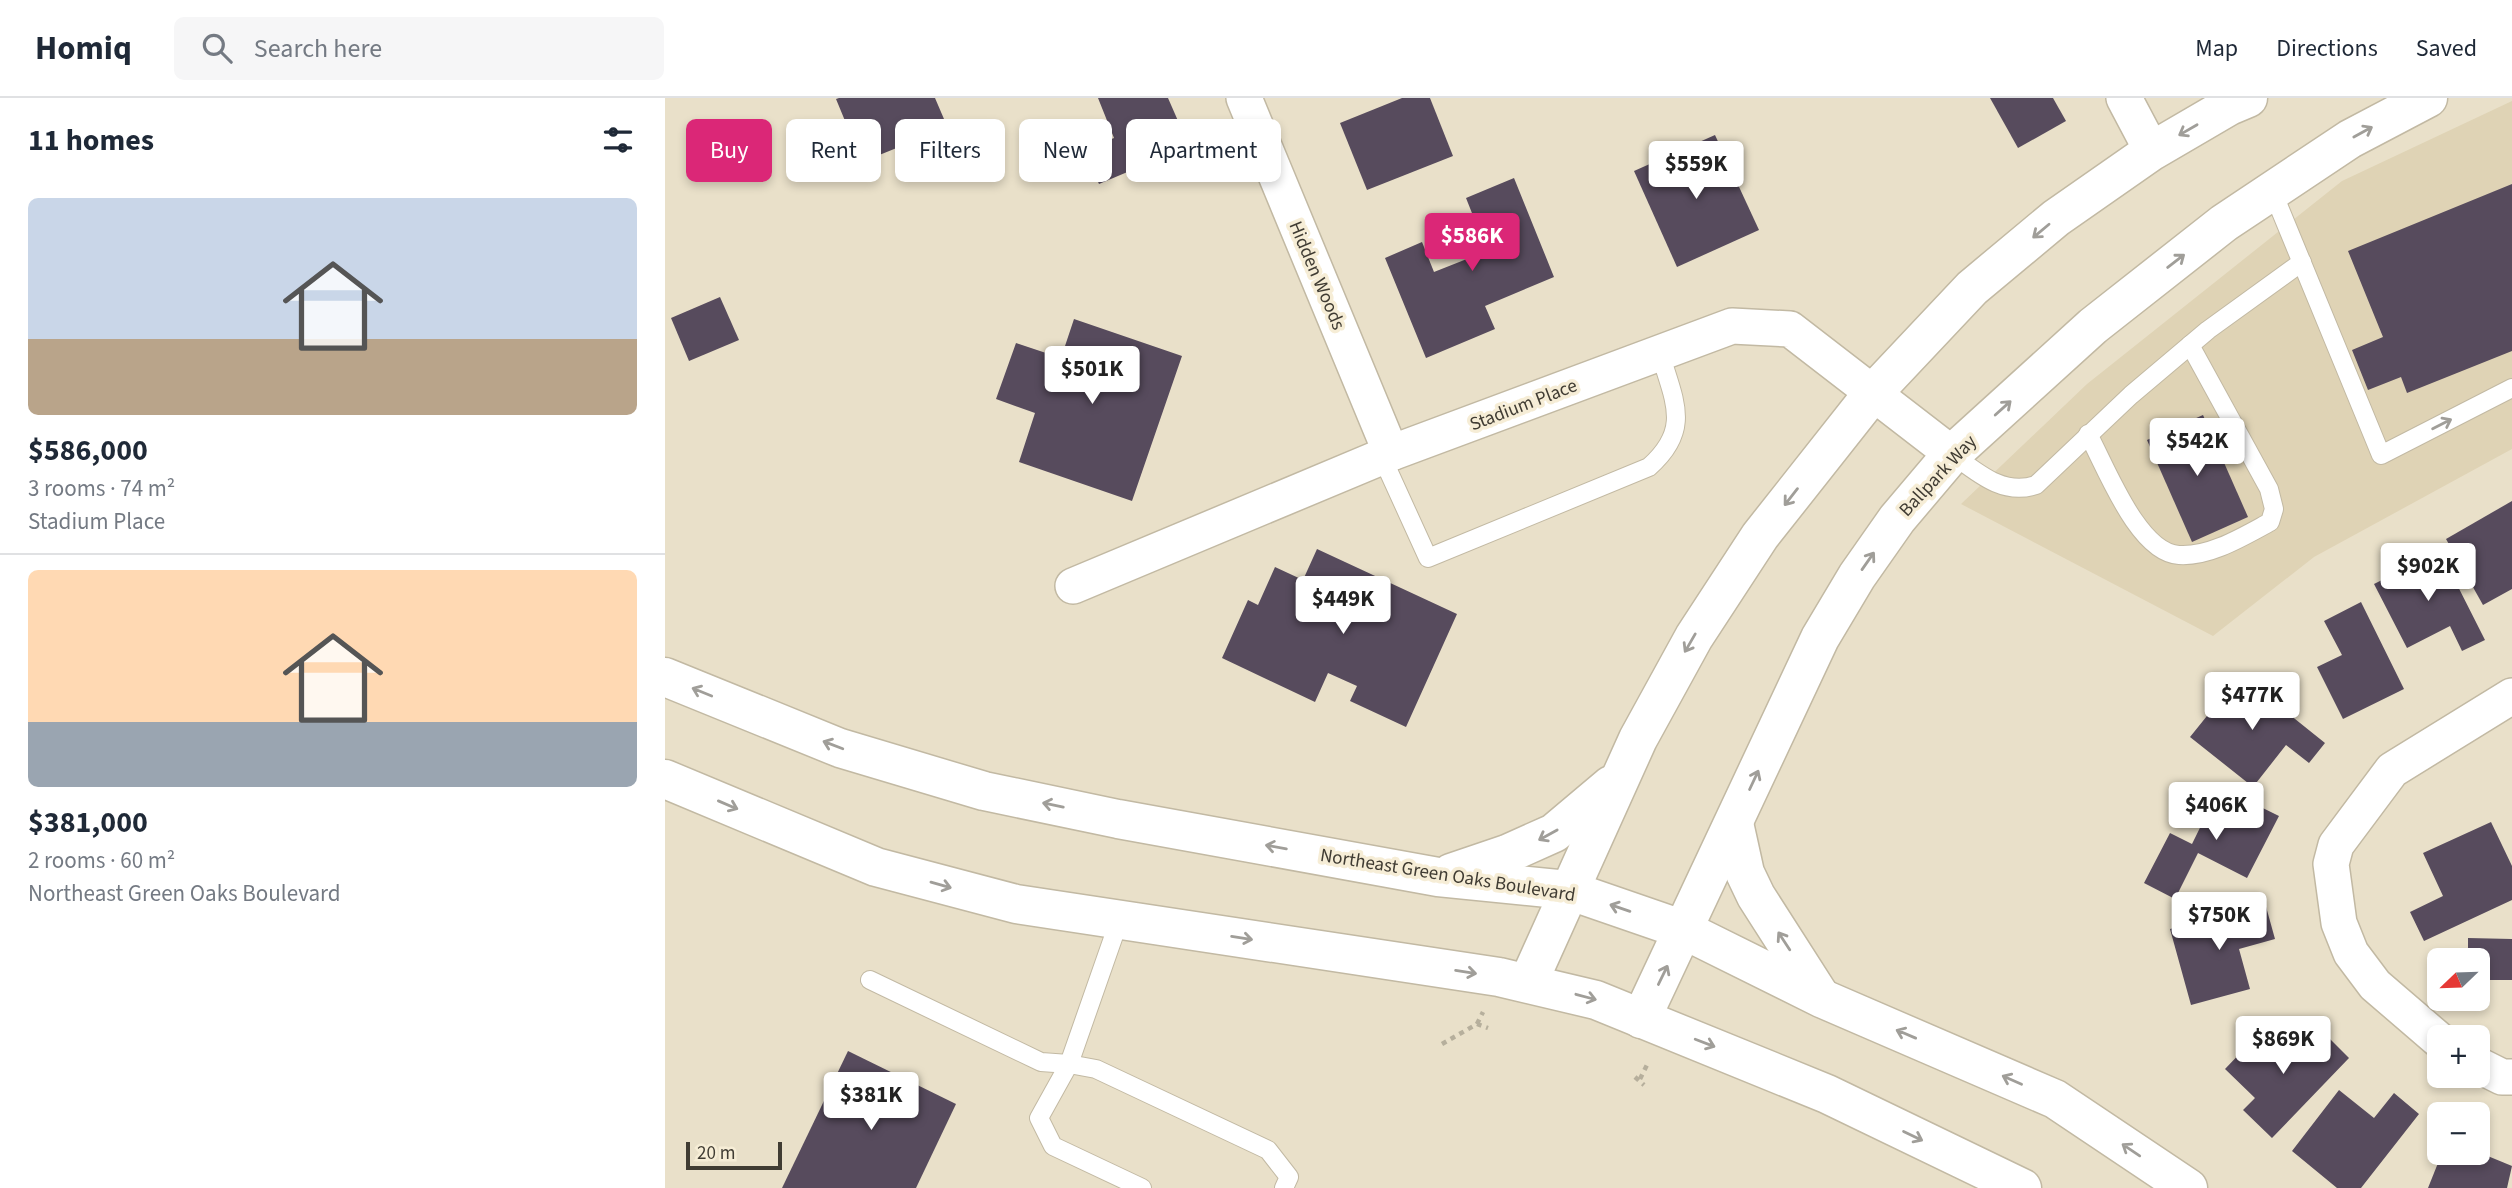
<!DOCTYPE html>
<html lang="en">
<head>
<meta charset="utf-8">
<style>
  :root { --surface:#fff; --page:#f6f6f7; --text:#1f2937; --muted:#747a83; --line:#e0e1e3; --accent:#db2777 }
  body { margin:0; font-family:"Source Sans 3",sans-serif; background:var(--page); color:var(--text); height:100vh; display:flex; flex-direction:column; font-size:26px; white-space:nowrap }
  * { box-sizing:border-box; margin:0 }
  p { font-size:23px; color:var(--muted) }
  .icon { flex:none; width:38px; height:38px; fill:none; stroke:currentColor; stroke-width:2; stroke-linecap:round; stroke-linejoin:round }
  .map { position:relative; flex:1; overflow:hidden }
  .drawer { display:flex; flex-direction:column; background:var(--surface); width:665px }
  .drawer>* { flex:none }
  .hud { position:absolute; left:21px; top:21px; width:665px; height:63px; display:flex; gap:14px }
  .needle { width:46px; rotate:247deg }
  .fabs { position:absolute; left:1762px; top:850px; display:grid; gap:14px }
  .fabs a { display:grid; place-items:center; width:63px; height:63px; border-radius:10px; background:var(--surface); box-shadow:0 4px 10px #0003; font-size:35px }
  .scale { position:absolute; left:21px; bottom:18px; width:96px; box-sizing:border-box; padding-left:7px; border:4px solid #403c33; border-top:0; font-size:19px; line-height:24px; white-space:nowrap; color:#403c33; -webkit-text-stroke:5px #f6edd6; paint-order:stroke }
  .price { position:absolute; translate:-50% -60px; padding:0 16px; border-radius:7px; background:#fff; color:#222; font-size:23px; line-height:46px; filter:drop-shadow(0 2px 4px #0008) }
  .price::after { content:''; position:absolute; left:50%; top:42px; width:21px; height:16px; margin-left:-10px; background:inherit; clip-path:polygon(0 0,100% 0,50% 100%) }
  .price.on { background:var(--accent); color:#fff }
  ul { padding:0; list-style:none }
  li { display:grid; align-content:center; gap:14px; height:371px; padding:0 28px }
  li+li { border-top:2px solid var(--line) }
  li span { display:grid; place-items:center; height:217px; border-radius:10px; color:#555 }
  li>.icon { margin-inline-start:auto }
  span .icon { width:126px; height:126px; fill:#fffc; stroke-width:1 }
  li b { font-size:30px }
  h2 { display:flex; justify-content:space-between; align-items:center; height:84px; padding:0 28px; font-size:30px }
  .tag { padding:0 24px; border-radius:10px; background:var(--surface); box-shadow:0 4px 10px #0003; font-size:24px; line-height:63px }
  .tag.on { background:var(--accent); color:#fff }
  header { display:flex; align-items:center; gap:42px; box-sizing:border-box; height:98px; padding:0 35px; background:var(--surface); border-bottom:2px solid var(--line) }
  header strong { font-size:33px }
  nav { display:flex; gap:38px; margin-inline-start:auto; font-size:24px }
  .search { width:490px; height:63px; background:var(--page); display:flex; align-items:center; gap:18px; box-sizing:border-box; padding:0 24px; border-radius:10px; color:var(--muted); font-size:26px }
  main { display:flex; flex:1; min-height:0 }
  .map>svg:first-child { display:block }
</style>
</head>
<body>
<header>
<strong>Homiq</strong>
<div class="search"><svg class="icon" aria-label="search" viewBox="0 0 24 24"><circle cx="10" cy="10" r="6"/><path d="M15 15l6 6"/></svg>Search here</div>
<nav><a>Map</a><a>Directions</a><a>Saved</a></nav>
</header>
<main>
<section class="drawer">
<h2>11 homes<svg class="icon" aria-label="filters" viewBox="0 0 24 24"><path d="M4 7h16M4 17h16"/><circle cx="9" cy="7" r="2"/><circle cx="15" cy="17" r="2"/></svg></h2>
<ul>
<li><span style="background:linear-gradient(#c9d6e8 65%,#b9a48a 0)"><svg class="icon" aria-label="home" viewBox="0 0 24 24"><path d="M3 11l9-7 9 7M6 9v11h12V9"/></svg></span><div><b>$586,000</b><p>3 rooms · 74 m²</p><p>Stadium Place</p></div></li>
<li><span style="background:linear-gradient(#ffd9b3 70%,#9aa5b1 0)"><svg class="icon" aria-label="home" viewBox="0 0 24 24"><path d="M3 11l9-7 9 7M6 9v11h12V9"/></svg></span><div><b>$381,000</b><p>2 rooms · 60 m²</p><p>Northeast Green Oaks Boulevard</p></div></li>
</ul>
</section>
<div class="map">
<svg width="1847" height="1090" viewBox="0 0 1847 1090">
  <rect width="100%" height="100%" fill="#e9e0c9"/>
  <!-- built -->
  <path fill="#dfd3b5" d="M1847 3V351L1649 459 1548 538 1296 406 1422 286 1677 83Z"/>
  <!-- building -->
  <g fill="#574b5d">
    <path d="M174 0H270L297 63 258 79 244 45 197 64 171 1Z"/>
    <path d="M433 0H503L524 48 434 86 419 52 449 40Z"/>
    <path d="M737 0H765L788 58 702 92 675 25Z"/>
    <path d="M1325 0H1388L1401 23 1353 50Z"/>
    <path d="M1050 37 1094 132 1012 169 969 73Z"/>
    <path d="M849 80 889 179 820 208 830 231 761 260 720 160 757 144 769 174 822 153 801 100Z"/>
    <path d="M1847 86V253L1742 295 1736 279 1703 292 1687 252 1718 239 1683 153Z"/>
    <path d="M55 199 74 242 24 263 6 220Z"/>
    <path d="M409 221 517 258 467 403 354 364 370 315 331 301 351 245 396 260Z"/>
    <path d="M1538 317 1583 419 1527 444 1482 342Z"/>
    <path d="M1847 403V491L1818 507 1781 441Z"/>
    <path d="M652 451 792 516 741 629 685 603 692 588 663 575 650 604 557 560 583 502 593 507 610 469 638 482Z"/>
    <path d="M1775 453 1820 542 1797 553 1785 528 1742 550 1709 486Z"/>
    <path d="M1696 504 1739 591 1678 621 1652 569 1677 557 1659 523Z"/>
    <path d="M1575 577 1660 645 1644 665 1621 647 1588 689 1525 639Z"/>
    <path d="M1555 689 1614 718 1582 780 1533 755 1510 801 1479 785 1505 735 1527 746Z"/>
    <path d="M1826 724 1847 768V802L1759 843 1745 814 1778 798 1758 755Z"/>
    <path d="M1600 805 1610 841 1574 851 1585 891 1526 907 1505 831Z"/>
    <path d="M1803 840 1847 841V882H1813V863H1803Z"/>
    <path d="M1604 925 1636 956 1658 934 1684 960 1607 1040 1578 1012 1590 1000 1560 971Z"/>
    <path d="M183 953 291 1006 251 1090H117Z"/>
    <path d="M1674 992 1709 1020 1729 995 1754 1016 1696 1090H1672L1627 1053Z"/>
    <path d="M1813 1054 1847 1068 1842 1090H1763L1777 1055Z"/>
  </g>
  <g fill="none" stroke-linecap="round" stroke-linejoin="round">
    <defs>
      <g id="lane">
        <path d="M1607 92 1716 357 1847 290"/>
        <path d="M1423 336C1441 369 1473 455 1514 457 1545 459 1579 438 1605 424L1609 411 1604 391 1525 247"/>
        <path d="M1287 356C1313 375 1338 398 1371 387L1466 297 1543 232 1637 164"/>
        <path d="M717 359 763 460 984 369C1027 331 1009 303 995 255"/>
        <path d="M454 823 404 966 431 971 603 1052 624 1079 619 1090"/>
        <path d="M205 882 376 964 404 966 374 1020 388 1048 477 1090"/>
      </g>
      <g id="street">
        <path d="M579 0 726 355"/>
        <path d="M1459 0 1487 53"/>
        <path d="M408 488 726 355 1067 228 1125 231 1287 356"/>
        <path d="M1774 942 1710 887 1686 855 1674 825 1666 766 1671 747 1727 672 1847 598"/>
        <path d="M1813 967 1837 979H1847"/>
      </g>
      <g id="secondary">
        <path d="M0 579 175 650 319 693 453 721 773 779 903 792 1019 832 1156 900 1390 1001 1523 1090"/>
        <path d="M0 681 211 769 351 806 834 879 931 902 1162 996 1357 1090"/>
        <path d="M1069 725 1080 775 1091 798 1155 898"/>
        <path d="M786 775 842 756 889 735 946 687"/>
        <path d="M863 885 973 641 1029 539 1095 438 1208 295 1307 190 1391 120 1487 53 1564 8 1583 0"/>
        <path d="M976 921 1155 540 1192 478 1232 421 1287 356 1428 228 1559 125 1685 41 1763 0"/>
      </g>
    </defs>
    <!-- lane casing -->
    <use href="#lane" stroke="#c2b9a3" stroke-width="20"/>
    <!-- street casing -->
    <use href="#street" stroke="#c2b9a3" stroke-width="38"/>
    <!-- secondary casing -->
    <use href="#secondary" stroke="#c2b9a3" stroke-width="41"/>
    <!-- path -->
    <g stroke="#b6af9c" stroke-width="4.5" stroke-dasharray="5 5" stroke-linecap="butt">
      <path d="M812 926 818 914"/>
      <path d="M777 946 812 926 823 930"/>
      <path d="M970 979 979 987"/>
      <path d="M975 981 983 965"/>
    </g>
    <!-- lane -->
    <use href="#lane" stroke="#fff" stroke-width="18"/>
    <!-- street -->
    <use href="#street" stroke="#fff" stroke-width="35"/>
    <!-- secondary -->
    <use href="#secondary" stroke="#fff" stroke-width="38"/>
  </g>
  <!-- one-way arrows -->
  <defs><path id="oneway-shaft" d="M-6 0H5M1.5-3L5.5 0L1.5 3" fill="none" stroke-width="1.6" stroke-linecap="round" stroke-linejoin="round" transform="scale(1.75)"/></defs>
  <g stroke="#a09e99">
    <use href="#oneway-shaft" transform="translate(1523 32) rotate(150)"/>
    <use href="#oneway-shaft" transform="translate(1698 34) rotate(-29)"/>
    <use href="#oneway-shaft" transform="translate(1376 133) rotate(140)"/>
    <use href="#oneway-shaft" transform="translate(1511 163) rotate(-38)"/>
    <use href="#oneway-shaft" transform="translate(1338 310) rotate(-42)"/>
    <use href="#oneway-shaft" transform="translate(1777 326) rotate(-27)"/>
    <use href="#oneway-shaft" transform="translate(1126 399) rotate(128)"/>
    <use href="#oneway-shaft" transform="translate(1203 463) rotate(-55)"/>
    <use href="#oneway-shaft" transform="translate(1025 545) rotate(120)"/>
    <use href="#oneway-shaft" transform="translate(37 594) rotate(-158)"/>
    <use href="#oneway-shaft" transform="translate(168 647) rotate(-159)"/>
    <use href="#oneway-shaft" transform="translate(1089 682) rotate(-65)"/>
    <use href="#oneway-shaft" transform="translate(63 707) rotate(23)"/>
    <use href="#oneway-shaft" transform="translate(388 707) rotate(-168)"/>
    <use href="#oneway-shaft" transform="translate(883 737) rotate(151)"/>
    <use href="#oneway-shaft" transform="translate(611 749) rotate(-170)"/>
    <use href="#oneway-shaft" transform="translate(276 787) rotate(16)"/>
    <use href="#oneway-shaft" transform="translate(955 810) rotate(-161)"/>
    <use href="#oneway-shaft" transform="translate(577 840) rotate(9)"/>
    <use href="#oneway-shaft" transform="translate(1119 843) rotate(-123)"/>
    <use href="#oneway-shaft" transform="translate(801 874) rotate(9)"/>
    <use href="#oneway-shaft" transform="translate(998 877) rotate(-64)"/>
    <use href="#oneway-shaft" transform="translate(921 899) rotate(15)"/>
    <use href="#oneway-shaft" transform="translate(1241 936) rotate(-157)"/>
    <use href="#oneway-shaft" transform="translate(1040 945) rotate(21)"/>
    <use href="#oneway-shaft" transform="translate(1347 982) rotate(-156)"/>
    <use href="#oneway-shaft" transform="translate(1248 1038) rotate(26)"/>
    <use href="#oneway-shaft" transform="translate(1466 1052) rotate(-146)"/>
  </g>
  <g text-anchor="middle" stroke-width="7" stroke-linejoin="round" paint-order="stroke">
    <!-- street labels -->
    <g font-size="19" fill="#403c33" stroke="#f6edd6">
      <text transform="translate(653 177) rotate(67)" y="7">Hidden Woods</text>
      <text transform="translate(858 306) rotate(-21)" y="7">Stadium Place</text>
      <text transform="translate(1272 377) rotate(-47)" y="7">Ballpark Way</text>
      <text transform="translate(783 776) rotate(9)" y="7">Northeast Green Oaks Boulevard</text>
    </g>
  </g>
</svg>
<div class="fabs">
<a><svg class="needle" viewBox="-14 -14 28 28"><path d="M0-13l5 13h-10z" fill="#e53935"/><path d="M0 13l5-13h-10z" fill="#747a83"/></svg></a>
<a>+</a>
<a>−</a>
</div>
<div class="scale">20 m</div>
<b class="price" style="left:1031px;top:103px">$559K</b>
<b class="price on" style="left:807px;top:175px">$586K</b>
<b class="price" style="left:427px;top:308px">$501K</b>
<b class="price" style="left:1532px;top:380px">$542K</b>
<b class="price" style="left:1763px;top:505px">$902K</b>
<b class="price" style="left:678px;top:538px">$449K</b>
<b class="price" style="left:1587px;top:634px">$477K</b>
<b class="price" style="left:1551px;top:744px">$406K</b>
<b class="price" style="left:1554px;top:854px">$750K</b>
<b class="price" style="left:1618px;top:978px">$869K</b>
<b class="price" style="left:206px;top:1034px">$381K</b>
<div class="hud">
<a class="tag on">Buy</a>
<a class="tag">Rent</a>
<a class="tag">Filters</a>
<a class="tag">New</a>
<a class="tag">Apartment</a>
</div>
</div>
</main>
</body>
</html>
